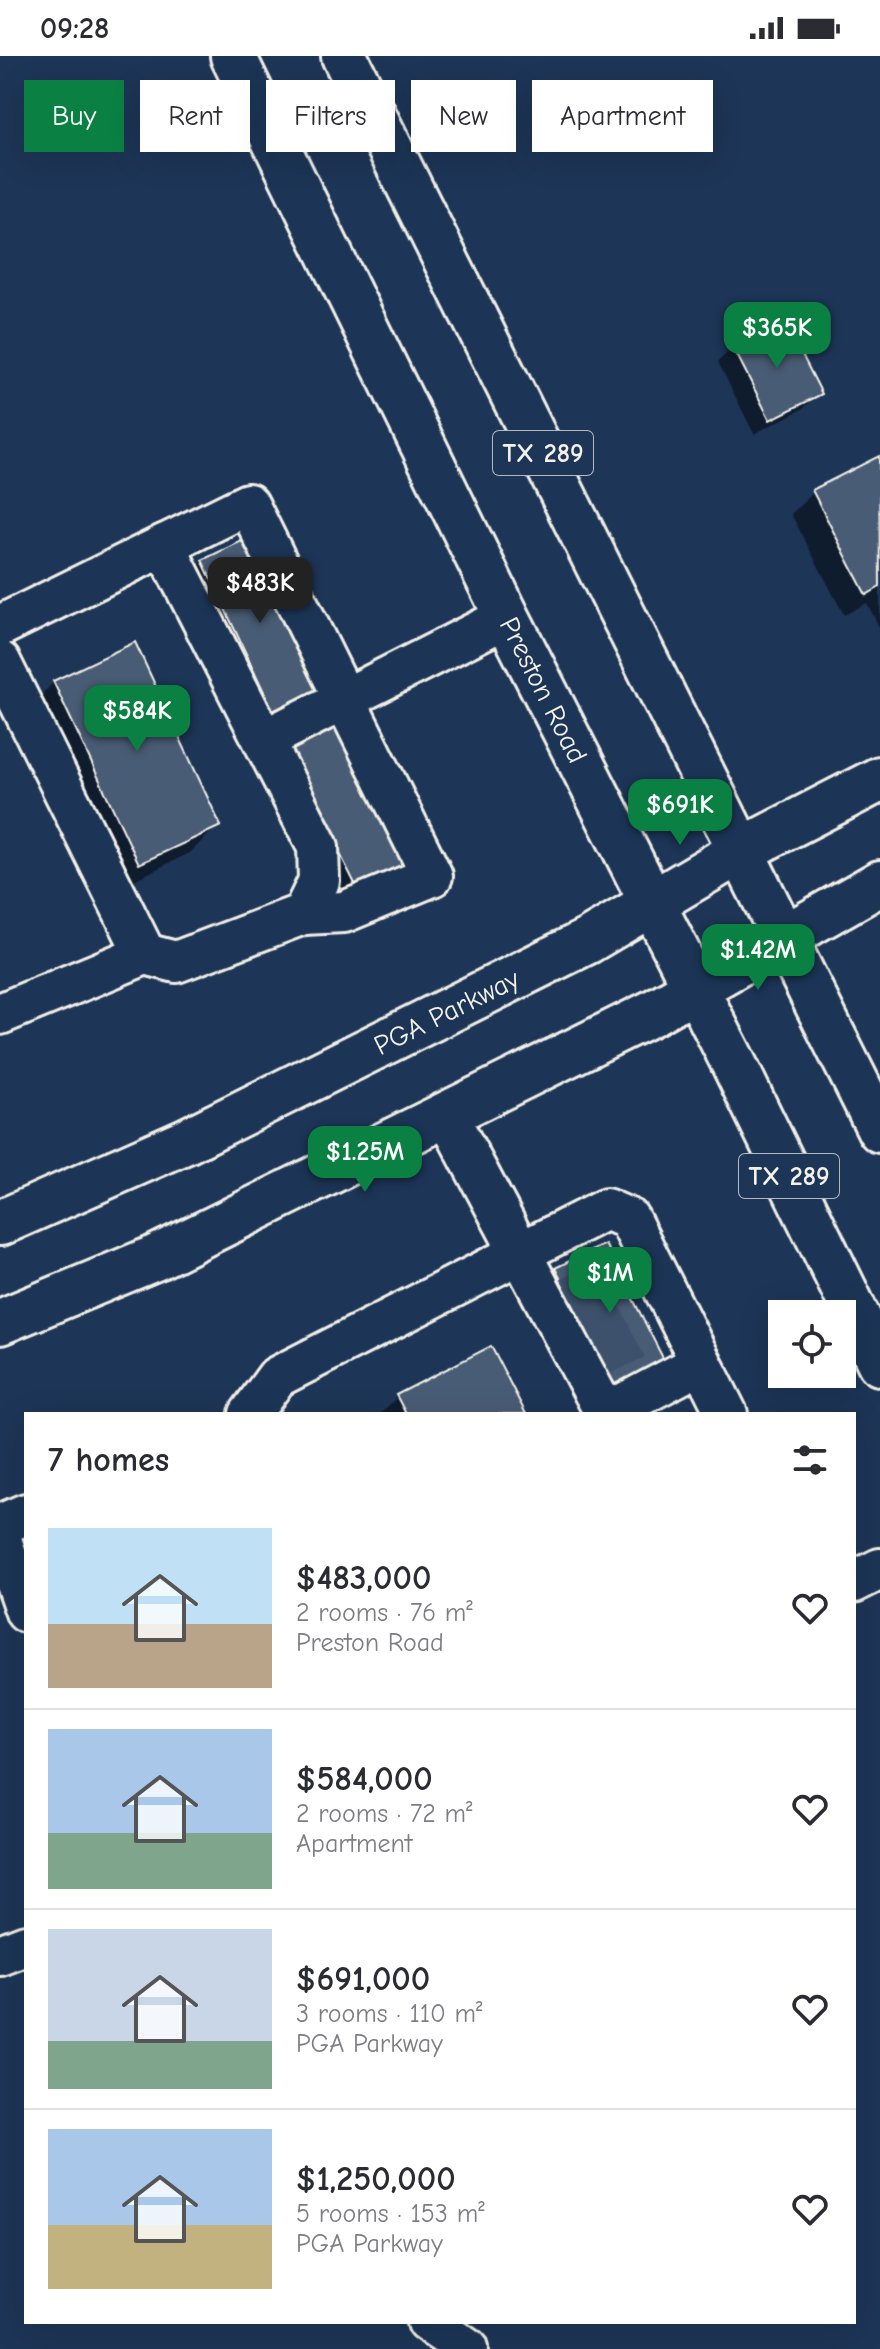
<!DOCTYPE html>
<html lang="en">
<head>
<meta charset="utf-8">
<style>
  :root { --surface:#fff; --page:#f7f7f7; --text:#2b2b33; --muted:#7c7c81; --line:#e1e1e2; --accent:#0b8043 }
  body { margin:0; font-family:"Comic Neue",sans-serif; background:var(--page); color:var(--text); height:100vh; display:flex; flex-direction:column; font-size:30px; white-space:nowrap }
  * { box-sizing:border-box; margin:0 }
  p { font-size:26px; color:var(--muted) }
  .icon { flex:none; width:44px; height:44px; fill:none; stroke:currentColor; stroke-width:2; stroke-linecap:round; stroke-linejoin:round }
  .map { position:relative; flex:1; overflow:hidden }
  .sheet { position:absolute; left:24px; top:1356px; width:832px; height:912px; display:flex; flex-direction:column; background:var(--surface); border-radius:0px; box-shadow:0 8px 32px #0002 }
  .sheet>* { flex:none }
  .guide { position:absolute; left:24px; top:24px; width:832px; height:72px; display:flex; gap:16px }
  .controls { position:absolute; left:768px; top:1244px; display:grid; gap:16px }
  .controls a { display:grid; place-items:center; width:88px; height:88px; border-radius:0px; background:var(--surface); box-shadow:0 8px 32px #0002; font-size:40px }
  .price { position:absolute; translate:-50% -68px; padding:0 18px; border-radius:16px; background:var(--accent); color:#fff; font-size:26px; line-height:52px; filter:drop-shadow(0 2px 4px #0008) }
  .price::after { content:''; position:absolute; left:50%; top:48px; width:24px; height:18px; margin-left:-12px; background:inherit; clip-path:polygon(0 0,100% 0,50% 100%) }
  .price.selected { background:#222; color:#fff }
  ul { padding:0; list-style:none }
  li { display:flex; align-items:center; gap:24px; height:200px; padding:0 24px }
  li+li { border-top:2px solid var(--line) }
  li span { display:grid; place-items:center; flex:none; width:224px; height:160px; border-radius:0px; color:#555 }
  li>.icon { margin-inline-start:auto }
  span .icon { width:96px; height:96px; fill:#fffc; stroke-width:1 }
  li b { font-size:34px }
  h2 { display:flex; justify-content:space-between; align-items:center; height:96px; padding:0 24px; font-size:34px }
  .tag { padding:0 28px; border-radius:0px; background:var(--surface); box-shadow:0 8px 32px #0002; font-size:28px; line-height:72px }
  .tag.selected { background:var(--accent); color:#fff }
  .status { display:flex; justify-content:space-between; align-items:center; height:56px; padding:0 40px; background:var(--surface); direction:ltr }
  .status svg { height:22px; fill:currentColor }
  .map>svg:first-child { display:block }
</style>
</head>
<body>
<div class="status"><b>09:28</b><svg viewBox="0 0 49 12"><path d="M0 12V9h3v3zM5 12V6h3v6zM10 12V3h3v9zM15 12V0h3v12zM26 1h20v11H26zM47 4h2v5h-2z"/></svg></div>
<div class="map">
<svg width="880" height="2293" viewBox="0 0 880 2293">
  <rect width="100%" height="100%" fill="#1d3557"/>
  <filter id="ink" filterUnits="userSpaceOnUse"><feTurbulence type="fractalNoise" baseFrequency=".0125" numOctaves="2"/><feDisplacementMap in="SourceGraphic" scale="16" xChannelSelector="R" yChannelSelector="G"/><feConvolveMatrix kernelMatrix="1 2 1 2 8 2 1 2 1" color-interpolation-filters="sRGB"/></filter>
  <g filter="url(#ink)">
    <!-- shadow -->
    <g fill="#0007">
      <path d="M783 266 819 337 804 352 754 378 718 306 733 291Z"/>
      <path d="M878 403 880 406V573L867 547 844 559 791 458 814 436Z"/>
      <path d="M203 505 316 633 293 656 251 676 181 527Z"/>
      <path d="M54 626 218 769 190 797 111 835 26 654Z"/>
      <path d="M265 713 406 814 338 859Z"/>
      <path d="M557 1214 662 1306 608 1337 549 1221Z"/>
      <path d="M398 1340 524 1358H380Z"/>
    </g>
    <!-- building -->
    <g fill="#485b74" stroke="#f4f1e8" stroke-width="2">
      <path d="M784 263 822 338 770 364 732 289Z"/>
      <path d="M879 400 880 531 866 539 812 434Z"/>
      <path d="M246 483 318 634 273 655 202 504Z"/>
      <path d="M135 586 221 770 139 808 53 625Z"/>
      <path d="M334 665 408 814 360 838 286 689Z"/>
      <path d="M605 1188 665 1306 615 1331 555 1212Z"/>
      <path d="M491 1290 526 1358H406L396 1339Z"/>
    </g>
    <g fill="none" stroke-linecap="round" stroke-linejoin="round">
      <!-- minor-tunnel -->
      <g stroke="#3d516d" stroke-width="40" stroke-dasharray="40 20" stroke-linecap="butt">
        <path d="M570 1241 619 1215"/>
        <path d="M585 1270 634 1246"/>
        <path d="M600 1301 649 1276"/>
      </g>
      <defs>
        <g id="minor">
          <path d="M0 570 248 448 432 820 344 856 303 858"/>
          <path d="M0 606 145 898"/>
          <path d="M264 684 507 561"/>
          <path d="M0 958 145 898 176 906 303 858 319 825 318 791 164 489"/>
          <path d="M447 1059 600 1347 618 1351 701 1307"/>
          <path d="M250 1358 277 1321 606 1153 629 1163 727 1358"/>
          <path d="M0 1469 26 1458"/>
          <path d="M0 1481 26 1556"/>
          <path d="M854 1526 880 1513"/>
          <path d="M0 1899 26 1889"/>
          <path d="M427 2266 467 2293"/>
        </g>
        <g id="major">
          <path id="s1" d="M233 0 507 561 731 1002 880 1307"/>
          <path d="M344 0 880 1074"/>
          <path id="s2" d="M0 1167 186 1085 588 885 742 794 880 723"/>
          <path d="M0 1266 155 1202 652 957 880 827"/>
        </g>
      </defs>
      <!-- minor casing -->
      <use href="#minor" stroke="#f4f1e8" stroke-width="46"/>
      <!-- major casing -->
      <use href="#major" stroke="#f4f1e8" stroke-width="50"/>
      <!-- minor -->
      <use href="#minor" stroke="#1d3557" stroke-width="40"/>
      <!-- major -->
      <use href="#major" stroke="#1d3557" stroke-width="44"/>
    </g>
  </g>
  <g text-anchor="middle" stroke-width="7" stroke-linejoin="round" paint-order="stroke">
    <!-- shield labels -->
    <g fill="#1d3557" stroke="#b4b9bc" stroke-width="2">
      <rect x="493" y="375" width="100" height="44" rx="6"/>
      <rect x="739" y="1098" width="100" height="44" rx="6"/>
    </g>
    <g font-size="26" font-weight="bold" fill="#f4f1e8">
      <text x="543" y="406">TX 289</text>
      <text x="789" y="1129">TX 289</text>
    </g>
    <!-- street labels -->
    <g font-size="28" fill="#f4f1e8" stroke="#1d3557">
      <text dy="10" stroke="none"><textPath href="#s1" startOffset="706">Preston Road</textPath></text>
      <text dy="10" stroke="none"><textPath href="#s2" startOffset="494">PGA Parkway</textPath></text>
    </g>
  </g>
</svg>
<div class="controls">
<a><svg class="icon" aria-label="locate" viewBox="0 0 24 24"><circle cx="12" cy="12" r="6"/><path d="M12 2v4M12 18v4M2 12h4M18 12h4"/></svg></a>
</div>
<b class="price" style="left:777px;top:314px">$365K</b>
<b class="price selected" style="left:260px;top:569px">$483K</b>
<b class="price" style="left:137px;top:697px">$584K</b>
<b class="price" style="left:680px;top:791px">$691K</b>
<b class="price" style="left:758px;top:936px">$1.42M</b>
<b class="price" style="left:365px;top:1138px">$1.25M</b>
<b class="price" style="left:610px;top:1259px">$1M</b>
<div class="guide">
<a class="tag selected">Buy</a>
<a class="tag">Rent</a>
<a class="tag">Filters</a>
<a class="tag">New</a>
<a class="tag">Apartment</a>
</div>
<section class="sheet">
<h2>7 homes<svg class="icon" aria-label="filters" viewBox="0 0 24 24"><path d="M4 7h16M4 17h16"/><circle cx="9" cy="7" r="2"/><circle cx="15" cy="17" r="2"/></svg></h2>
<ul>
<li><span style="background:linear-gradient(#bfe0f5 60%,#b9a48a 0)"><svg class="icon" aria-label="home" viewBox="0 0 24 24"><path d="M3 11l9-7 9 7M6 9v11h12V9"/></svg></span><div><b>$483,000</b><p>2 rooms · 76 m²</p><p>Preston Road</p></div><svg class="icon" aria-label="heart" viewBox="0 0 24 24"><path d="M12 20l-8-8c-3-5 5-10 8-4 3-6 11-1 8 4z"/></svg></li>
<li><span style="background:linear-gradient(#a9c7e8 65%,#7fa58c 0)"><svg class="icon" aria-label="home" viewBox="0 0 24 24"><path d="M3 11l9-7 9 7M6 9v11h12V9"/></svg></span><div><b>$584,000</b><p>2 rooms · 72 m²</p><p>Apartment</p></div><svg class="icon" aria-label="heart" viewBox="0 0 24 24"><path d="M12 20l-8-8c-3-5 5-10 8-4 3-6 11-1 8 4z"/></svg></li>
<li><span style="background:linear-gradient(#c9d6e8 70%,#7fa58c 0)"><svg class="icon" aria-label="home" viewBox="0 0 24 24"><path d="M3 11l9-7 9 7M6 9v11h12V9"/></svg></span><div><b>$691,000</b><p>3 rooms · 110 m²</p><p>PGA Parkway</p></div><svg class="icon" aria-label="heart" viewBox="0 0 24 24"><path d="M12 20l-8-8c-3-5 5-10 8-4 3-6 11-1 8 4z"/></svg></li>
<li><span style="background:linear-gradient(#a9c7e8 60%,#c2b280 0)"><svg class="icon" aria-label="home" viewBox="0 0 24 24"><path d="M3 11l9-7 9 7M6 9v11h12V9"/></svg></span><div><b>$1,250,000</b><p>5 rooms · 153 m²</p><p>PGA Parkway</p></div><svg class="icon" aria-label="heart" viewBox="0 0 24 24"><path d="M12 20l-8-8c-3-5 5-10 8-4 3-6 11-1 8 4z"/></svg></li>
</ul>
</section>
</div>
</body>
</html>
